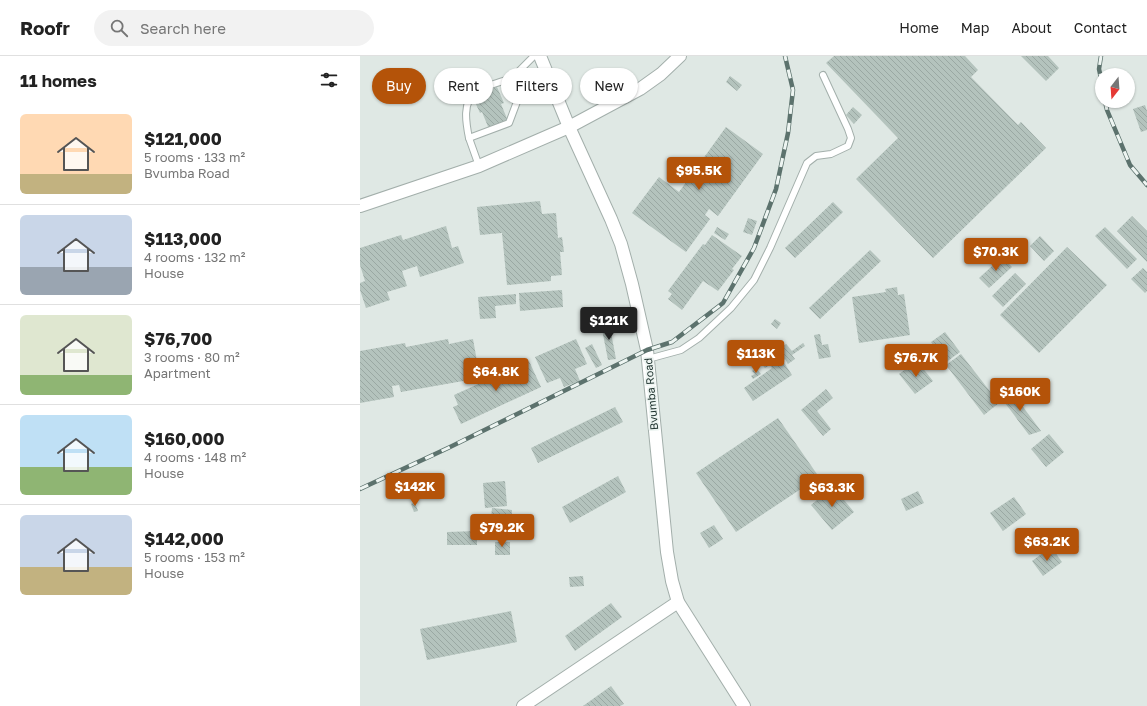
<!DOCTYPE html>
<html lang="en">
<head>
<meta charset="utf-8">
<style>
  :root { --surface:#fff; --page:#f2f2f2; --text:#222; --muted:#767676; --line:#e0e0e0; --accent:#b45309 }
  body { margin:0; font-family:"Golos Text",sans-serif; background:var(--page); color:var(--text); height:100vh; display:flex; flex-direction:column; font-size:15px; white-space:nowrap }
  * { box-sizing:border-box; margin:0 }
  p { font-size:13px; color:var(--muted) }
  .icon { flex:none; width:22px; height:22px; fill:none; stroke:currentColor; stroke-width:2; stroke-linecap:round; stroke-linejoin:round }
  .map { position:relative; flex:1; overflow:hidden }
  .sheet { display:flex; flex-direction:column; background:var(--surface); width:360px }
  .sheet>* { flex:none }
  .hud { position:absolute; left:12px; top:12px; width:380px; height:36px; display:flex; gap:8px }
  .needle { width:26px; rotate:197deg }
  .controls { position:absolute; left:735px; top:12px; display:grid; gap:8px }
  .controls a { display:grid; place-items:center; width:40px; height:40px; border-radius:50%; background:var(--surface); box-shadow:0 1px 3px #0004; font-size:20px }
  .price { position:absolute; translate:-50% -34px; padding:0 9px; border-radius:4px; background:var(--accent); color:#fff; font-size:13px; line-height:26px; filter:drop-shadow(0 1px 2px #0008) }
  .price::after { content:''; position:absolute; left:50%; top:24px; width:12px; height:9px; margin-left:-6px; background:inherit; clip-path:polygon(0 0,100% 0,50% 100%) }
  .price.active { background:#222; color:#fff }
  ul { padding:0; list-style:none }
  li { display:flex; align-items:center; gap:12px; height:100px; padding:0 20px }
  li+li { border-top:1px solid var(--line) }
  li span { display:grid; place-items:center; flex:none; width:112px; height:80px; border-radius:6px; color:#555 }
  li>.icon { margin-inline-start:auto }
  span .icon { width:48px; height:48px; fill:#fffc; stroke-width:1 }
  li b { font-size:17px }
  h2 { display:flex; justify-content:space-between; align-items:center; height:48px; padding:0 20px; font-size:17px }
  .tag { padding:0 14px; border-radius:18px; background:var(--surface); box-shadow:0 1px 3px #0004; font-size:14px; line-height:36px }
  .tag.active { background:var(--accent); color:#fff }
  header { display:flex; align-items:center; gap:24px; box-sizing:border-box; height:56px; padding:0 20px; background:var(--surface); border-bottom:1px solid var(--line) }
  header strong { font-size:19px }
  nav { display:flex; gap:22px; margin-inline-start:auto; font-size:14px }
  .search { width:280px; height:36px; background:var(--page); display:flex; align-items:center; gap:10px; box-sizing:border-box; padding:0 14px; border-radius:22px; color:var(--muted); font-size:15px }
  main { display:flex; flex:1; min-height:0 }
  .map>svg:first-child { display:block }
</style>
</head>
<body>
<header>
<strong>Roofr</strong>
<div class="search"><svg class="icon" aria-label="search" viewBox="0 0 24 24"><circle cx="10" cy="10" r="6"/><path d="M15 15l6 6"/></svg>Search here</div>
<nav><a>Home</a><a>Map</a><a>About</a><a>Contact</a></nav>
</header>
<main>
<section class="sheet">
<h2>11 homes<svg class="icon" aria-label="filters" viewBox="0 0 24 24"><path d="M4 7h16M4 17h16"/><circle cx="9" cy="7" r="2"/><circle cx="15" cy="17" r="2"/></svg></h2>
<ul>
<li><span style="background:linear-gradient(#ffd9b3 75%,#c2b280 0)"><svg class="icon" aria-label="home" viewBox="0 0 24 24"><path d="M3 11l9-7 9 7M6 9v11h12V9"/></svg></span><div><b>$121,000</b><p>5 rooms · 133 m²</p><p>Bvumba Road</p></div></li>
<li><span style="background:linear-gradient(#c9d6e8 65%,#9aa5b1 0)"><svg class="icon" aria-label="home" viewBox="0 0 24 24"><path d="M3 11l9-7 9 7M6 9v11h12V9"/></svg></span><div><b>$113,000</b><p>4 rooms · 132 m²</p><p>House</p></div></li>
<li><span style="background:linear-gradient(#dfe7d0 75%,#8fb573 0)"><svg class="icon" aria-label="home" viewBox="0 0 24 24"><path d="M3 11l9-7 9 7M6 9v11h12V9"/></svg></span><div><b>$76,700</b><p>3 rooms · 80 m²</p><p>Apartment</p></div></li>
<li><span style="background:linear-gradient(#bfe0f5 65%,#8fb573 0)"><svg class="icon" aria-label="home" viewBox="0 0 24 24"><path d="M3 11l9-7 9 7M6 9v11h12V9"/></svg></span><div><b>$160,000</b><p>4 rooms · 148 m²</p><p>House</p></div></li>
<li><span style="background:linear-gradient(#c9d6e8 65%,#c2b280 0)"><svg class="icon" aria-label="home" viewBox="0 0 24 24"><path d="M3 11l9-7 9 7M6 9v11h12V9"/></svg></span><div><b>$142,000</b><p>5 rooms · 153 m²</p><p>House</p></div></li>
</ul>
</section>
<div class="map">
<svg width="787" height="650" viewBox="0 0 787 650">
  <defs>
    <pattern id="building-back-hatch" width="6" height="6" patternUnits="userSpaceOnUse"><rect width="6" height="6" fill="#b4c3bd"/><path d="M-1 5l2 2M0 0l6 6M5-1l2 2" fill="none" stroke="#9aa8a3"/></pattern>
  </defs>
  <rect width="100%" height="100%" fill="#dfe8e4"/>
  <!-- building -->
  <g fill="url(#building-back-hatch)">
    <path d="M474 0H605L618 14 611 21 658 69 661 66 686 92 573 202 496 123 538 82 466 7Z"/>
    <path d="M661 0H688L699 12 686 25Z"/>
    <path d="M370 20 382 29 377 35 366 26Z"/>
    <path d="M137 31 144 47 141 48 148 65 129 73 122 56 120 57 115 46 121 44 119 38Z"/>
    <path d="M785 49 787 55V74L781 76 773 53Z"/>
    <path d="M493 51 502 59 494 68 486 59Z"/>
    <path d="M366 71 403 98 358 160 349 153 345 159 350 163 326 196 272 157 299 121 319 136Z"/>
    <path d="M180 145 182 158 196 157 198 182 202 181 204 196H200L202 219 191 220V225L147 229 142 177 120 179 117 151Z"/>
    <path d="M473 146 483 156 435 202 425 192Z"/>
    <path d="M772 160 787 175V206L757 175Z"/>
    <path d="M388 162 397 165 392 179 383 176Z"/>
    <path d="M86 170 92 192 98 190 104 207 60 221 57 210 42 215 47 230 27 236 30 244 6 252 0 234V227L5 225 0 209V192L41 179 43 184Z"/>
    <path d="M357 171 369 178 365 184 354 177Z"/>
    <path d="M745 171 777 203 767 213 735 180Z"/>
    <path d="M352 179 382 200 372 213 374 214 358 235 343 225 322 254 308 243 312 238 308 235 343 188 345 189Z"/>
    <path d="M680 180 694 195 684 205 670 190Z"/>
    <path d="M707 191 747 229 679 297 640 259Z"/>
    <path d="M510 194 521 205 460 263 449 252Z"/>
    <path d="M642 201 652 211 629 232 619 222Z"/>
    <path d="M783 212 787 216V235L785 237 771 223Z"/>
    <path d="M655 217 666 228 643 251 632 240Z"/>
    <path d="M537 231 538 239 544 238 550 279 499 287 492 241 526 236 525 233Z"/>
    <path d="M202 234 203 251 160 255 159 237Z"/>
    <path d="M156 238V248L135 250 136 262 120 263 118 241Z"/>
    <path d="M415 263 421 267 417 273 411 268Z"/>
    <path d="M249 266 256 303 248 304 241 268Z"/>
    <path d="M585 276 600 296 585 307 571 286Z"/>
    <path d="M460 278 462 289 468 288 471 301 459 303 454 279Z"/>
    <path d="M88 283 89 288 113 283 120 322 41 336 39 329 32 330 34 341 0 347V295L45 287 46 291Z"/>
    <path d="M216 283 227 308 215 313 220 325 204 331 200 322 187 327 175 301Z"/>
    <path d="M443 287 445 290 432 299 435 303 428 308 425 303 423 305 432 319 393 345 384 332 412 312 410 309 405 312 400 306 426 288 432 295Z"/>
    <path d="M232 288 242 309 236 312 225 292Z"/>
    <path d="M601 298 639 347 624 359 586 309Z"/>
    <path d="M169 305 181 331 101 368 93 351 98 349 94 339Z"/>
    <path d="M557 305 573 325 555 338 539 318Z"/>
    <path d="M396 312 401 318 393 323 391 320 395 318 392 315Z"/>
    <path d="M649 332 681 375 669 379 639 339Z"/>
    <path d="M466 333 473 342 457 355 471 373 463 380 441 354Z"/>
    <path d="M255 351 263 366 178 407 171 392Z"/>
    <path d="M418 362 459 421 376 476 336 417Z"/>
    <path d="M689 378 704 396 686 411 671 393Z"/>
    <path d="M258 420 266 436 210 467 202 451Z"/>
    <path d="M145 425 147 450 125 452 123 427Z"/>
    <path d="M473 431 494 456 472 474 451 449Z"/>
    <path d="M558 435 564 447 546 455 541 443Z"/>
    <path d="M654 441 666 458 643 475 630 457Z"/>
    <path d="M55 446 58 455 54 456 51 448Z"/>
    <path d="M132 452 152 454 150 484 125 482 126 472H130Z"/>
    <path d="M354 469 363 483 349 492 340 477Z"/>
    <path d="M117 475V489H87V476Z"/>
    <path d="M705 478 719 491 712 498 698 485Z"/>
    <rect x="135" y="486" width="15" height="13"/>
    <path d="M691 491 702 506 683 520 672 505Z"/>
    <path d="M223 520 224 530 210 531 209 521Z"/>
    <path d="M251 547 262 561 215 595 205 580Z"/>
    <path d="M151 555 157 586 67 604 60 573Z"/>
    <path d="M251 630 264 648 260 650H223Z"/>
  </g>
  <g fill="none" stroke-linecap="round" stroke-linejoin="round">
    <defs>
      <g id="service">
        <path d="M109 82C106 67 102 46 116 35 122 31 144 25 152 22"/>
        <path d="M119 110 109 82 149 67 158 43 152 22 174 0"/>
        <path d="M288 303 321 294 339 282 371 252 394 224 410 192 447 107 456 100 471 98 488 90 491 82 488 73 463 19"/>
      </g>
      <path id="minor" d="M163 650 318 546"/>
      <g id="tertiary">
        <path d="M180 0 209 71 251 163 261 188 272 228 287 294 307 496 312 525 318 546 384 650"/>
        <path d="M0 150 119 110 209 71 280 33 301 18 320 0"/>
      </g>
    </defs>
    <!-- service casing -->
    <use href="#service" stroke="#a3afab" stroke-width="8"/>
    <!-- minor casing -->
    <use href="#minor" stroke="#a3afab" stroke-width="14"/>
    <!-- tertiary casing -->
    <use href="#tertiary" stroke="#a3afab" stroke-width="14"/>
    <!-- service -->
    <use href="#service" stroke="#fff" stroke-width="6"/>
    <!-- minor -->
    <use href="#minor" stroke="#fff" stroke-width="12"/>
    <!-- tertiary -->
    <use href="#tertiary" stroke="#fff" stroke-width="12"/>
    <defs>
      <g id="rail">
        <path d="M741 0 739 13 742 27"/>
        <path d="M745 45 747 54 770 109 787 129"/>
        <path d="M0 433 88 392 287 294 312 286 363 247 394 192 416 133 428 77 433 34 425 0"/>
      </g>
    </defs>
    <!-- rail casing -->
    <use href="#rail" stroke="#5c726d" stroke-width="4.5"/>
    <!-- rail -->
    <use href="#rail" stroke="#eef5f2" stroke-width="3" stroke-dasharray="9" stroke-linecap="butt"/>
  </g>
  <g text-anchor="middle" stroke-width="3.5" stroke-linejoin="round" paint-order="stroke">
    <!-- street labels -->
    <g font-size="11" fill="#223632" stroke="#eef5f2">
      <text transform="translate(291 338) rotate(-95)" y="4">Bvumba Road</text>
    </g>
  </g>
</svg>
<div class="controls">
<a><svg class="needle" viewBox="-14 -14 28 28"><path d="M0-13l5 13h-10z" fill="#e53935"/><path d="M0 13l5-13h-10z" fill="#767676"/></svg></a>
</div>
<b class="price" style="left:339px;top:135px">$95.5K</b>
<b class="price" style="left:636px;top:216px">$70.3K</b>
<b class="price active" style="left:249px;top:285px">$121K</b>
<b class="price" style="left:396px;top:318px">$113K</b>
<b class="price" style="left:556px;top:322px">$76.7K</b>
<b class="price" style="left:136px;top:336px">$64.8K</b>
<b class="price" style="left:660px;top:356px">$160K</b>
<b class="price" style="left:55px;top:451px">$142K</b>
<b class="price" style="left:472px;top:452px">$63.3K</b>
<b class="price" style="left:142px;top:492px">$79.2K</b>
<b class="price" style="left:687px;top:506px">$63.2K</b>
<div class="hud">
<a class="tag active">Buy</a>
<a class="tag">Rent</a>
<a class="tag">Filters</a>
<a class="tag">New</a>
</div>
</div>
</main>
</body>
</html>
